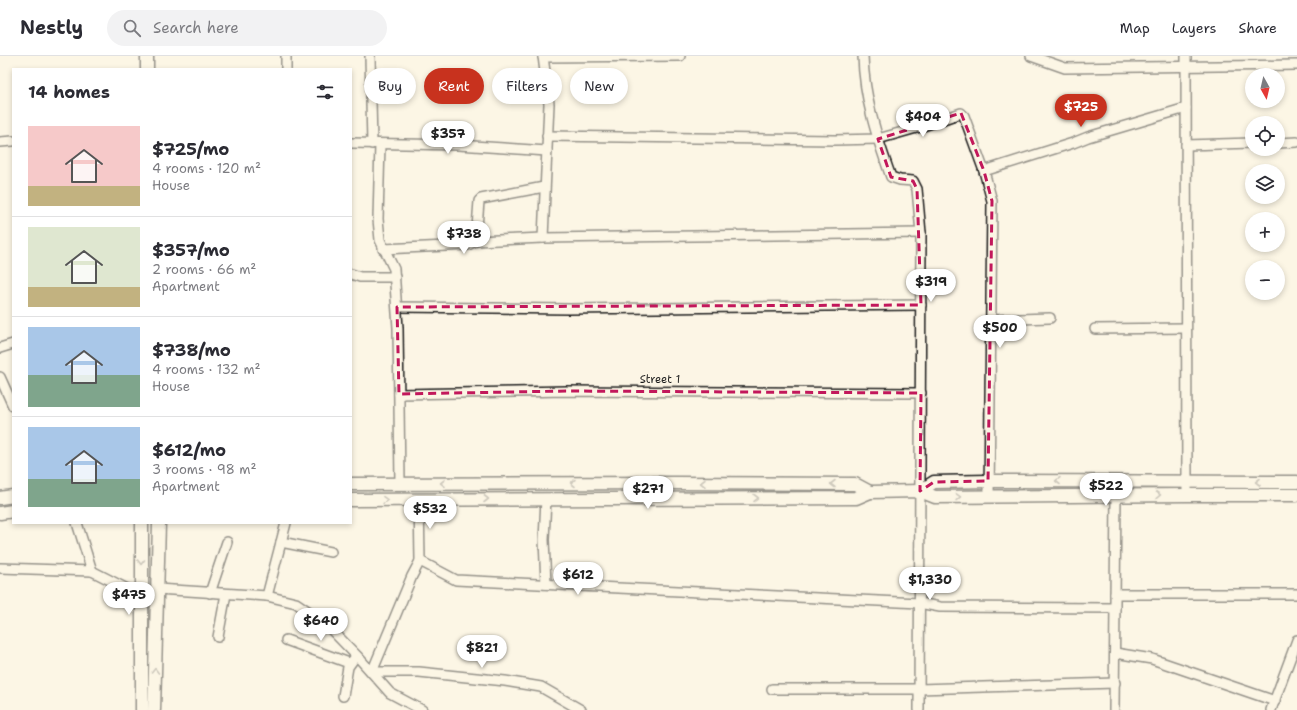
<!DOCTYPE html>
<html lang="en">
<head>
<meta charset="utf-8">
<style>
  :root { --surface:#fff; --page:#f2f2f3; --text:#2b2b33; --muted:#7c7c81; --line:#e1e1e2; --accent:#c8321e }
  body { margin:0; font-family:"Shantell Sans",sans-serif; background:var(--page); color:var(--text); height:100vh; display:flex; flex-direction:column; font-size:15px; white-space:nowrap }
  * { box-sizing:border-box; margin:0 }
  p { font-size:13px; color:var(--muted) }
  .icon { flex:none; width:22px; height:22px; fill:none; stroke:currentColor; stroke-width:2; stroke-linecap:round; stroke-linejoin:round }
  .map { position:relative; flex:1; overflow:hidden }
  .drawer { position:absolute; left:12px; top:12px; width:340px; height:456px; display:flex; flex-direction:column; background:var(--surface); border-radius:0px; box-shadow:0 2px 6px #0003 }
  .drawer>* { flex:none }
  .hud { position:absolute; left:364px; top:12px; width:380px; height:36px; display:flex; gap:8px }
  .needle { width:26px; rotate:172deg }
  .fabs { position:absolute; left:1245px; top:12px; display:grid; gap:8px }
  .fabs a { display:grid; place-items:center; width:40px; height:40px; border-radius:50%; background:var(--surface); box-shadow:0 2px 6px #0003; font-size:20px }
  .price { position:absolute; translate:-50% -34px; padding:0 9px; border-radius:14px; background:#fff; color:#222; font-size:13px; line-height:26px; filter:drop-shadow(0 1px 2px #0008) }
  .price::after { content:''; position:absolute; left:50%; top:24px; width:12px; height:9px; margin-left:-6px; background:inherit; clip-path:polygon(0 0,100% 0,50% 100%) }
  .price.current { background:var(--accent); color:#fff }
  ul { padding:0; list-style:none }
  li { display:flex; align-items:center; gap:12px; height:100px; padding:0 16px }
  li+li { border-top:1px solid var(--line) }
  li span { display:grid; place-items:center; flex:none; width:112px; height:80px; border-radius:0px; color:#555 }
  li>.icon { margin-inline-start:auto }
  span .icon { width:48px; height:48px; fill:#fffc; stroke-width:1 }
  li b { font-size:17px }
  h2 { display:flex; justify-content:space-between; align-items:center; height:48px; padding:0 16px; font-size:17px }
  .tag { padding:0 14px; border-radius:18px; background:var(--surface); box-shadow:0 2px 6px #0003; font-size:14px; line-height:36px }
  .tag.current { background:var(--accent); color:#fff }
  header { display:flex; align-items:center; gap:24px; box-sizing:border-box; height:56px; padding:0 20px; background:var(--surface); border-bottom:1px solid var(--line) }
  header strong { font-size:19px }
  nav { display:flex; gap:22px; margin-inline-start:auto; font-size:14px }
  .search { width:280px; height:36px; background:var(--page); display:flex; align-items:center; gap:10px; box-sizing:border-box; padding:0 14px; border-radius:22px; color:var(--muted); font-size:15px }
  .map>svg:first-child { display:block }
</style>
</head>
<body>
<header>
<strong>Nestly</strong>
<div class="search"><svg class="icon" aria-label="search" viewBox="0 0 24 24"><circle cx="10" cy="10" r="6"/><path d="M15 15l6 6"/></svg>Search here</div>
<nav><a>Map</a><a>Layers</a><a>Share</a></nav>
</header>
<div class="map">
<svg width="1297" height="654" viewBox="0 0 1297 654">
  <rect width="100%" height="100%" fill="#fcf5e5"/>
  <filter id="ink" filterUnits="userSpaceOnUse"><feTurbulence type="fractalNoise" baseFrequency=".025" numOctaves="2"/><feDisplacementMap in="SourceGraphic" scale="8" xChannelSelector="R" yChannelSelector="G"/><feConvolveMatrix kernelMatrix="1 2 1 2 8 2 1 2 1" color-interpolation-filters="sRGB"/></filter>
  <g filter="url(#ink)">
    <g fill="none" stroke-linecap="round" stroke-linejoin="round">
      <defs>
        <g id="street">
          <path d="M286 0V13"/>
          <path d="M370 0 372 88"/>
          <path d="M863 0C864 42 877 82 891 121L900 124 913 125 917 133 921 177 919 654"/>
          <path d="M1031 0 1065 12 1297 9"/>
          <path d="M1186 0 1187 439"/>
          <path d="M543 1 680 0"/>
          <path d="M547 80 835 84 878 83 920 71 961 57 964 60 984 115 992 145 989 441"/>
          <path d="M0 86 13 85"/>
          <path d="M351 87 458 89 547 95"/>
          <path d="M1278 87 1297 86"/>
          <path d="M380 88 378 163 380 184 394 213 398 272 400 427"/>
          <path d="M1186 89 1252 87"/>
          <path d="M984 115 1073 87 1088 81 1186 52"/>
          <path d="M543 182 549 48 543 0"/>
          <path d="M476 185 479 145 481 143 544 131"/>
          <path d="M383 193 468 189 476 185 543 182 921 177"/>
          <path d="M351 218 360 221H395"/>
          <path d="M397 251 569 253 921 249"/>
          <path d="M990 264 1050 262"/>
          <path d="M1095 273 1186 272"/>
          <path d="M0 292 13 288"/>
          <path d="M0 321 13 350"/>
          <path d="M399 338 566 335 921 337"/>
          <path d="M419 443 420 505 412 520 372 616H419L505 625 541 631 581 654"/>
          <path d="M546 443 544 484 546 528"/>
          <path d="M77 467 92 515"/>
          <path d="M281 486 331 496"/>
          <path d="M420 505 456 524 919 547 940 551 1115 552"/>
          <path d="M0 512 92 515 141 540"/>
          <path d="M157 533 267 540 296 547 324 566 358 601 390 637 422 654"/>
          <path d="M210 537 227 486"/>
          <path d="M1115 538H1297"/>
          <path d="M267 540 286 467"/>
          <path d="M218 581 226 538"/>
          <path d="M286 584 349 607"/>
          <path d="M1115 597 1152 603 1275 645"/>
          <path d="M772 633H919L1115 627"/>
          <path d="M343 640 348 611 353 604"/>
          <path d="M1114 654 1116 439"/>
          <path d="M1271 654 1297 584"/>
        </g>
        <g id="secondary">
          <path d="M147 0V13"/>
          <path d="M351 428 675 427 855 428 870 436"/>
          <path d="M920 435 934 426 988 425 1297 426"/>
          <path d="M0 442 13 440"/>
          <path d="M351 444 856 442 870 436 920 435 935 441 1187 439H1297"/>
          <path d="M0 457 13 455"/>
          <path d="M142 654V467"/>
          <path d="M154 654 159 467"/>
        </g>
      </defs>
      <!-- street casing -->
      <use href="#street" stroke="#1c1c1c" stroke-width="12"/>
      <!-- secondary casing -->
      <use href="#secondary" stroke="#1c1c1c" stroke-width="15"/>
      <!-- street -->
      <use href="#street" stroke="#fcf5e5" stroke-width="9"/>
      <!-- secondary -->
      <use href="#secondary" stroke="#fcf5e5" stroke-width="12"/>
    </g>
    <!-- one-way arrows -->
    <defs><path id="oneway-chevron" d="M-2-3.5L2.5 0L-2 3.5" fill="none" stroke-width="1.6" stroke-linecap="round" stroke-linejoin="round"/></defs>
    <g stroke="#97938b">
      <use href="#oneway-chevron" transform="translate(1058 425) rotate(-180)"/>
      <use href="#oneway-chevron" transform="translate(1258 426) rotate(-180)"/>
      <use href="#oneway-chevron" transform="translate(443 427) rotate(180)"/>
      <use href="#oneway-chevron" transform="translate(573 427) rotate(180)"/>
      <use href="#oneway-chevron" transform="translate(703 427) rotate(-180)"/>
      <use href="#oneway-chevron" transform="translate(833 428) rotate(-180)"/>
      <use href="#oneway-chevron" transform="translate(1158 439) rotate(-1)"/>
      <use href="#oneway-chevron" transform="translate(958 441) rotate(-1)"/>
      <use href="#oneway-chevron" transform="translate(756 442)"/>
      <use href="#oneway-chevron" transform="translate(486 443)"/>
      <use href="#oneway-chevron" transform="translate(385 444) rotate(-1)"/>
      <use href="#oneway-chevron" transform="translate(141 506) rotate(90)"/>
      <use href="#oneway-chevron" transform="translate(155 615) rotate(-89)"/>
    </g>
  </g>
  <!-- marked area -->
  <path d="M0 0H1297V654H0ZM961 57 984 115 992 145 988 425 934 426 920 435 921 337 566 335 399 338 397 251 921 249 917 133 913 125 891 121 878 83Z" fill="#fcf5e5" fill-opacity=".55" fill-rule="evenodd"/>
  <path fill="none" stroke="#c2185b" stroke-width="3" stroke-dasharray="8 5" stroke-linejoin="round" d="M961 57 984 115 992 145 988 425 934 426 920 435 921 337 566 335 399 338 397 251 921 249 917 133 913 125 891 121 878 83Z"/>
  <g text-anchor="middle" stroke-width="4" stroke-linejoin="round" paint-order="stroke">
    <!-- street labels -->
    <g font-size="11" fill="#1c1c1c" stroke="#fcf5e5">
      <text x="660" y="327">Street 1</text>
    </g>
  </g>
</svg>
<div class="fabs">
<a><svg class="needle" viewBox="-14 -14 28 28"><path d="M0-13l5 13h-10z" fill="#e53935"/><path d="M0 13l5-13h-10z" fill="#7c7c81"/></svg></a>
<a><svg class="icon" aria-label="locate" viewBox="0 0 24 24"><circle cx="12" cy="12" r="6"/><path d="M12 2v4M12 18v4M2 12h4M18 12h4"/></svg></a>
<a><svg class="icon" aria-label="layers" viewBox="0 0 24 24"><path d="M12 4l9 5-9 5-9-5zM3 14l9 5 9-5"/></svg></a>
<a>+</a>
<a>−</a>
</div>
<b class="price current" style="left:1081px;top:72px">$725</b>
<b class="price" style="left:923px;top:82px">$404</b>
<b class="price" style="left:448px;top:99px">$357</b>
<b class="price" style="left:464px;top:199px">$738</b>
<b class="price" style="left:931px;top:247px">$319</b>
<b class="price" style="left:1000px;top:293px">$500</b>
<b class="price" style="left:1106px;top:451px">$522</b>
<b class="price" style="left:648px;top:454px">$271</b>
<b class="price" style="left:430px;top:474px">$532</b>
<b class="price" style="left:578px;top:540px">$612</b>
<b class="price" style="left:930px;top:545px">$1,330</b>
<b class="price" style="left:129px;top:560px">$475</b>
<b class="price" style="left:321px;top:586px">$640</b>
<b class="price" style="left:482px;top:613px">$821</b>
<div class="hud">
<a class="tag">Buy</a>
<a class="tag current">Rent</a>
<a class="tag">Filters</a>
<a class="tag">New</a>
</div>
<section class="drawer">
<h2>14 homes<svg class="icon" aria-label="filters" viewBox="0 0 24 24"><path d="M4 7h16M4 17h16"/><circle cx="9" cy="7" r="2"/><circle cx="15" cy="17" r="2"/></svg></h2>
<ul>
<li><span style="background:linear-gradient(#f6c9c9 75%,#c2b280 0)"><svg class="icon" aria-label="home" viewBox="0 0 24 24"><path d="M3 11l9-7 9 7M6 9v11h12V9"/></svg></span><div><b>$725/mo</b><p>4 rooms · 120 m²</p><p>House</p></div></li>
<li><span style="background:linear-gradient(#dfe7d0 75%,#c2b280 0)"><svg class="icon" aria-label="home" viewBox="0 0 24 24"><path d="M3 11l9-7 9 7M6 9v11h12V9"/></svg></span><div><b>$357/mo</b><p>2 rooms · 66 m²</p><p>Apartment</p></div></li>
<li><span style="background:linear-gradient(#a9c7e8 60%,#7fa58c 0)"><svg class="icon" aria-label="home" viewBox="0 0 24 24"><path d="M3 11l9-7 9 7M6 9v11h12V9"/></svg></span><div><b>$738/mo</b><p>4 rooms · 132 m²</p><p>House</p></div></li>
<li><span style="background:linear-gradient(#a9c7e8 65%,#7fa58c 0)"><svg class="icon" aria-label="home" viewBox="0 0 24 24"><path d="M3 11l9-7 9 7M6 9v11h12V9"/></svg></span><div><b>$612/mo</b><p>3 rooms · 98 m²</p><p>Apartment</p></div></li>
</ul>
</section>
</div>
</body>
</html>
